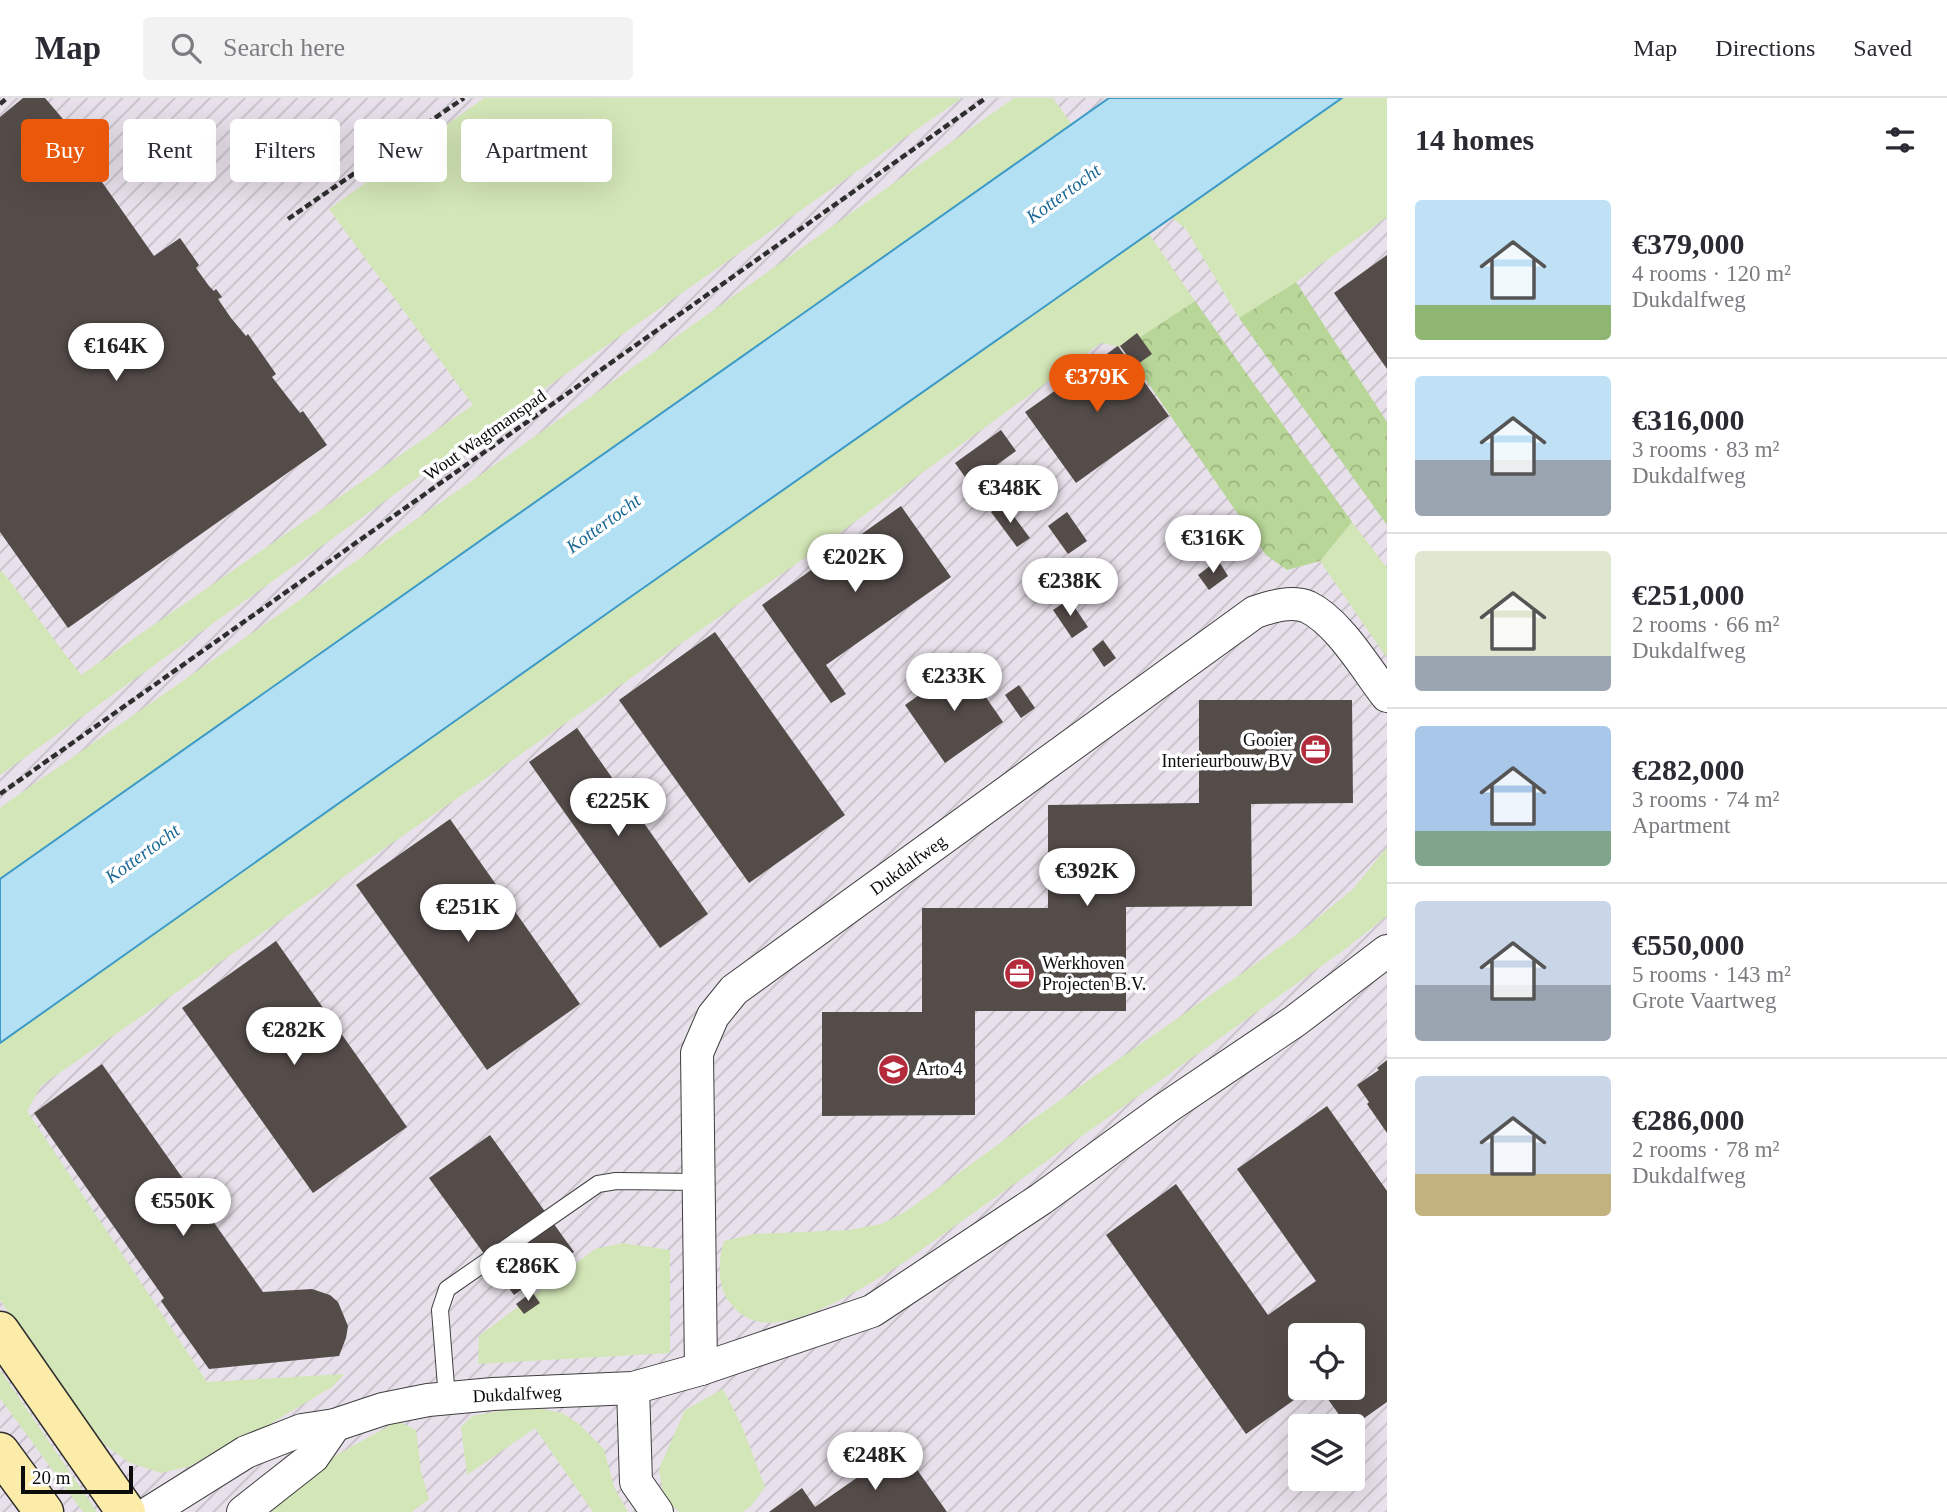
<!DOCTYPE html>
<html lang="en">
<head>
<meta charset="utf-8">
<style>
  :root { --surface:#fff; --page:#f2f2f3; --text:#2b2b33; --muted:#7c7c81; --line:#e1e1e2; --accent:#ea580c }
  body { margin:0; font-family:Georgia,serif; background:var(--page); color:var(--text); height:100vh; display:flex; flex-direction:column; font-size:26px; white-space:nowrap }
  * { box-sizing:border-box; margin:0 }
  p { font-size:23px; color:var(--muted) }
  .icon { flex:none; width:38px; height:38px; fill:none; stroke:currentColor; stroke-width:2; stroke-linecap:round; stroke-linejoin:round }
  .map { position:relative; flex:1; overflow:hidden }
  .details { display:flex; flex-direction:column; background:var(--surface); width:560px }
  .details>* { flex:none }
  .banner { position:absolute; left:21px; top:21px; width:665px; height:63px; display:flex; gap:14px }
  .fabs { position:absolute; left:1288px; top:1225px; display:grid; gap:14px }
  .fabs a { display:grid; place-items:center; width:77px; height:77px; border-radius:7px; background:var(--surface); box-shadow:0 7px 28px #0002; font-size:35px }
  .scale { position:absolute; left:21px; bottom:18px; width:112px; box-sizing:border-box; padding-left:7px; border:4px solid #0c0c0c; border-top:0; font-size:19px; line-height:24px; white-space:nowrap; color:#0c0c0c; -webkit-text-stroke:5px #fff; paint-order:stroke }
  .price { position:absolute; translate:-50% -60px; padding:0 16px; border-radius:24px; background:#fff; color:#222; font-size:23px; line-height:46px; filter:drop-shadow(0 2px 4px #0008) }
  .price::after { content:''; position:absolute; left:50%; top:42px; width:21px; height:16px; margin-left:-10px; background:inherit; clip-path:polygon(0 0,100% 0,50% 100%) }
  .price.current { background:var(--accent); color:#fff }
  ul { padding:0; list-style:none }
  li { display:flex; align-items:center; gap:21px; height:175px; padding:0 28px }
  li+li { border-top:2px solid var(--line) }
  li span { display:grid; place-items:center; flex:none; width:196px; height:140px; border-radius:7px; color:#555 }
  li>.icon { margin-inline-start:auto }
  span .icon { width:84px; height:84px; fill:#fffc; stroke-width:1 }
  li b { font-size:30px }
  h2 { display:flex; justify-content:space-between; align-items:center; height:84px; padding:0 28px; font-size:30px }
  .pill { padding:0 24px; border-radius:7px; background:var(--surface); box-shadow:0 7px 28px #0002; font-size:24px; line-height:63px }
  .pill.current { background:var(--accent); color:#fff }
  header { display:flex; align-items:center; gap:42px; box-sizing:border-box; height:98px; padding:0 35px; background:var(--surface); border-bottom:2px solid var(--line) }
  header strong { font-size:33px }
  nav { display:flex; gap:38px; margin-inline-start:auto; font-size:24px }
  .search { width:490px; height:63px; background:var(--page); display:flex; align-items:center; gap:18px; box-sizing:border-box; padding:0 24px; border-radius:7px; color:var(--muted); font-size:26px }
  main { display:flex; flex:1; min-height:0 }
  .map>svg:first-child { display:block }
</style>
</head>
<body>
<header>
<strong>Map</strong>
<div class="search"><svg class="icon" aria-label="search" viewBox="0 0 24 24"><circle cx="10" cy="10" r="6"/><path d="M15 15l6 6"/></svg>Search here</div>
<nav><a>Map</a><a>Directions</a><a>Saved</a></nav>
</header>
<main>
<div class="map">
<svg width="1387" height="1414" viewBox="0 0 1387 1414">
  <defs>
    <pattern id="industrial-furrows" width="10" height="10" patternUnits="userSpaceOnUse" patternTransform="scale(1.75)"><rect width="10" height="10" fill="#e8e0ea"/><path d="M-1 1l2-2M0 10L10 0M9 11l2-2" fill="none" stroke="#c6bfc8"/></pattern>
    <pattern id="forest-crowns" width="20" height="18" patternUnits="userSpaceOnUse" patternTransform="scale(1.75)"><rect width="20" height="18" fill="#b8d697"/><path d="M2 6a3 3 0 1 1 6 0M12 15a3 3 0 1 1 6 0" fill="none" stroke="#9db681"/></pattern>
  </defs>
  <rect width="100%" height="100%" fill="#fef9eb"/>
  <!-- industrial -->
  <path fill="url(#industrial-furrows)" fill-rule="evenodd" d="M0 0H1387V1414H0ZM1300 1237H1353V1290H1300ZM1300 1328H1353V1381H1300Z"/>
  <!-- grass -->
  <g fill="#d3e6b7">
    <path d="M484 0H962L482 334 0 677V474L2 473 81 577 473 307 329 111Z"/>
    <path d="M1014 0H1053L1072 27 0 781V710L8 704 476 380Z"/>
    <path d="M1342 0H1387V119L1296 184 1239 220 1186 131 1172 120Z"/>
    <path d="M1149 136 1195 203 1124 250 1101 245 809 457 42 987 27 1013 207 1284 344 1276 332 1289 270 1326 220 1350 191 1368 161 1375 128 1364 92 1337 0 1202V945L619 507Z"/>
    <path d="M1352 424 1387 470V560L1320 463Z"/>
    <path d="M1387 749V818L1344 852 907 1162C875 1183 795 1235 756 1223 745 1220 736 1213 730 1205 717 1188 718 1162 724 1143L754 1136 849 1132 881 1126 905 1114 1029 1024 1298 836 1353 791Z"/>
    <path d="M623 1145 670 1152V1255L478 1266 479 1238 595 1151Z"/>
    <path d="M0 1272 97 1414H83L0 1300Z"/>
    <path d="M723 1291 741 1326 765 1389 751 1408 743 1414H679L664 1400 659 1371 685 1312Z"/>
    <path d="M528 1308 562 1315 579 1326 604 1351 614 1389 628 1414H593L535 1330 467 1377 461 1329 472 1318Z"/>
    <path d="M398 1323 416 1332 421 1374 429 1401 412 1414H260L315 1377 333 1359Z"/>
  </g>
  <!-- forest -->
  <g fill="url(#forest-crowns)">
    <path d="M1296 184 1387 324V427L1239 220Z"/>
    <path d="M1195 203 1352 424 1320 463 1287 472 1266 457 1124 250Z"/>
  </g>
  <!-- water -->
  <path fill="#b3e0f3" stroke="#3d9ac6" stroke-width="2" d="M1109 0H1342L619 507 0 945V781Z"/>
  <!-- building -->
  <g fill="#544c49">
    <path d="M23 0H45L68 27 64 30 154 158 180 140 199 167 196 170 209 188 214 193 216 191 222 199 218 201 231 220 246 238 248 236 276 276 272 279 300 315 303 313 327 347 68 530 0 434V19Z"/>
    <path d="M1387 157V271L1334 195Z"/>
    <path d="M1137 235 1152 256 1135 268 1120 248Z"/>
    <path d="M1118 248 1169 318 1076 385 1025 314Z"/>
    <path d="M1001 332 1016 353 970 386 955 365Z"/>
    <path d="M1004 405 1030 440 1017 449 991 414Z"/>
    <path d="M901 408 951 479 826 567 846 596 831 605 762 507Z"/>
    <path d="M1067 414 1087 443 1068 456 1048 428Z"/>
    <path d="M1218 462 1228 478 1209 492 1198 477Z"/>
    <path d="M1069 501 1088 529 1072 540 1053 512Z"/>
    <path d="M715 534 845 717 749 785 619 602Z"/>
    <path d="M1103 542 1116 560 1104 569 1092 551Z"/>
    <path d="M963 566 1003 624 945 665 905 607Z"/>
    <path d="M1019 587 1035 610 1021 620 1005 597Z"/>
    <path d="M1199 602H1352L1353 705 1251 706 1252 808 1126 809V913H975V1017L822 1018V914H922V810H1048V707L1199 705Z"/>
    <path d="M577 630 708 816 660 850 529 664Z"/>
    <path d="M450 721 580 906 487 972 356 787Z"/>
    <path d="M276 843 407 1029 313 1095 182 910Z"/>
    <path d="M1387 962V1035L1367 1006 1369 1004 1357 987 1379 972 1377 970Z"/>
    <path d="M102 966 263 1194 312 1191 330 1197 338 1204 348 1228 346 1240 339 1258 209 1271 161 1203 164 1200 34 1015Z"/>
    <path d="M1327 1008 1387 1093V1304L1353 1328H1347L1320 1290H1353V1237H1300V1290H1311L1246 1336 1106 1137 1176 1086 1268 1217 1316 1183 1237 1071Z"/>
    <path d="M490 1037 574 1154 514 1197 429 1080Z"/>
    <path d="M532 1194 540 1205 524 1216 516 1206Z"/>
    <path d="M901 1349 947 1414H769L802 1390 815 1409Z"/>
  </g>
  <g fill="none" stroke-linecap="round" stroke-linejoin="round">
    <defs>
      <path id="lane" d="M447 1301 440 1212 447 1191 598 1086 616 1083 700 1084"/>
      <g id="street">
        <path d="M701 1271 697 955 713 918 734 892 1255 514C1271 509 1291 502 1308 509 1339 524 1366 571 1387 598"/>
        <path d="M633 1290 636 1384 657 1414"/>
        <path d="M150 1414 246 1354 302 1332 335 1327 383 1311 428 1302 493 1296 633 1290 701 1271 872 1213 1041 1101 1166 1010 1295 923 1387 853"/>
        <path d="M243 1414 313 1359 335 1327"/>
      </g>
      <g id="secondary">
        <path d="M0 1233 126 1414"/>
        <path d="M0 1354 44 1414"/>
      </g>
    </defs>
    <!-- lane casing -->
    <use href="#lane" stroke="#3f3f3f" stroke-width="18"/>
    <!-- street casing -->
    <use href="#street" stroke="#3f3f3f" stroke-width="34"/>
    <!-- secondary casing -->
    <use href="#secondary" stroke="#2e2e2e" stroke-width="41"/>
    <!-- path -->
    <g stroke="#2e2e2e" stroke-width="4.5" stroke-dasharray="7 3.5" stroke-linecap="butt">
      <path d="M0 6 7 0"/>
      <path d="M288 121 464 0"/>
      <path d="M0 696 986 0"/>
    </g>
    <!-- lane -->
    <use href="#lane" stroke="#fff" stroke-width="16"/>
    <!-- street -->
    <use href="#street" stroke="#fff" stroke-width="32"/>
    <!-- secondary -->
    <use href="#secondary" stroke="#fbeca9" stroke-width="38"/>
  </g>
  <!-- icons -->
  <defs>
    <symbol id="office-disc" viewBox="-11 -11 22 22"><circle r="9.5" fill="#b42b3c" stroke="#fff"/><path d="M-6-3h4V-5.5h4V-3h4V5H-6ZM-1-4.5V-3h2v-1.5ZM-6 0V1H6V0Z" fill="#fff"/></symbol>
    <symbol id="school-disc" viewBox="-11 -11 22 22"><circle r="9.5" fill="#b42b3c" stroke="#fff"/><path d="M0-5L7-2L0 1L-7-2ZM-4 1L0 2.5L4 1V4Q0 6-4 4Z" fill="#fff"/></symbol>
  </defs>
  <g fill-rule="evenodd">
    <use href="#office-disc" x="1298" y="634" width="35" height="35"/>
    <use href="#office-disc" x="1002" y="858" width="35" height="35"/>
    <use href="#school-disc" x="876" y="954" width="35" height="35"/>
  </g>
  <g text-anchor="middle" stroke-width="7" stroke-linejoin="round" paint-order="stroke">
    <!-- street labels -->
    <g font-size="18" fill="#0c0c0c" stroke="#fff">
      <text transform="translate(485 337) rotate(-35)" y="6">Wout Wagtmanspad</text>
      <text transform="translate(908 767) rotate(-36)" y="6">Dukdalfweg</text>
      <text transform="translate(517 1296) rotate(-3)" y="6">Dukdalfweg</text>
    </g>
    <!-- poi labels -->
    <g font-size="18" fill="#0c0c0c" stroke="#fff" text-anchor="start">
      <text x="1293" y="648" text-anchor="end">Gooier<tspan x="1293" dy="21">Interieurbouw BV</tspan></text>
      <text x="1042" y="871">Werkhoven<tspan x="1042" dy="21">Projecten B.V.</tspan></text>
      <text x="916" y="977">Arto 4</text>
    </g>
    <!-- water labels -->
    <g font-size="19" font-style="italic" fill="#1c6a96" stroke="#fff">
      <text transform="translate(1063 95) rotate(-36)" y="7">Kottertocht</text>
      <text transform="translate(603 425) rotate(-36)" y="7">Kottertocht</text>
      <text transform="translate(142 755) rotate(-36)" y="7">Kottertocht</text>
    </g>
  </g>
</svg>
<div class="fabs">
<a><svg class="icon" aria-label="locate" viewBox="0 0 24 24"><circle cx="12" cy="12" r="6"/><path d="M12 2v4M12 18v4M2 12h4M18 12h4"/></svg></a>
<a><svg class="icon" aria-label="layers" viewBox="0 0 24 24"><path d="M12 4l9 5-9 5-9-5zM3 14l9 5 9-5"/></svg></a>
</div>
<div class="scale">20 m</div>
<b class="price" style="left:116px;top:285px">€164K</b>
<b class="price current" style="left:1097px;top:316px">€379K</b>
<b class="price" style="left:1010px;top:427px">€348K</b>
<b class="price" style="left:1213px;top:477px">€316K</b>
<b class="price" style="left:855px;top:496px">€202K</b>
<b class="price" style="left:1070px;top:520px">€238K</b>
<b class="price" style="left:954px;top:615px">€233K</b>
<b class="price" style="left:618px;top:740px">€225K</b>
<b class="price" style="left:1087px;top:810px">€392K</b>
<b class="price" style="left:468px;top:846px">€251K</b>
<b class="price" style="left:294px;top:969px">€282K</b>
<b class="price" style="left:183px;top:1140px">€550K</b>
<b class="price" style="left:528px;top:1205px">€286K</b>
<b class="price" style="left:875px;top:1394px">€248K</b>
<div class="banner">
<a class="pill current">Buy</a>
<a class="pill">Rent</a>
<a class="pill">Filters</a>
<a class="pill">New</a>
<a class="pill">Apartment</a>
</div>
</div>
<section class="details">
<h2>14 homes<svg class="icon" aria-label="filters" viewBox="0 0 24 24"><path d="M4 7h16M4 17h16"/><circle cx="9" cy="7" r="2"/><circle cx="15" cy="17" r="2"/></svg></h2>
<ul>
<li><span style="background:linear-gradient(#bfe0f5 75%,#8fb573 0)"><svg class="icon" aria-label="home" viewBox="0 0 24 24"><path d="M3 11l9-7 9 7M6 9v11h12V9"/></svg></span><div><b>€379,000</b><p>4 rooms · 120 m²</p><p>Dukdalfweg</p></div></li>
<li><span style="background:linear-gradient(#bfe0f5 60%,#9aa5b1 0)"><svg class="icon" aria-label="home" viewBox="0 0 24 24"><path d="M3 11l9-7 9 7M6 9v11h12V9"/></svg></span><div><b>€316,000</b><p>3 rooms · 83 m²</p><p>Dukdalfweg</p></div></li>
<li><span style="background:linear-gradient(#dfe7d0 75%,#9aa5b1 0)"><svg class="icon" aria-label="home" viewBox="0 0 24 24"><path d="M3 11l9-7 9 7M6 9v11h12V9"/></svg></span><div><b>€251,000</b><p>2 rooms · 66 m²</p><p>Dukdalfweg</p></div></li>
<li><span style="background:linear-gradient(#a9c7e8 75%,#7fa58c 0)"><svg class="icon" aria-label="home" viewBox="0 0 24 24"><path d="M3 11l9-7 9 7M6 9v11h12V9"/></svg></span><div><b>€282,000</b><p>3 rooms · 74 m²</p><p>Apartment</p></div></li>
<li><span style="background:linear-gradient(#c9d6e8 60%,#9aa5b1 0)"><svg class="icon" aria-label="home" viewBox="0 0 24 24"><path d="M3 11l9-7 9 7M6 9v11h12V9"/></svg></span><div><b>€550,000</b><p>5 rooms · 143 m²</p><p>Grote Vaartweg</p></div></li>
<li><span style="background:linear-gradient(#c9d6e8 70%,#c2b280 0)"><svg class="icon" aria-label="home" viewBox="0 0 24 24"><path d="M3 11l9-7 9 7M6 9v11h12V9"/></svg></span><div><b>€286,000</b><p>2 rooms · 78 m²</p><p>Dukdalfweg</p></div></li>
</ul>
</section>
</main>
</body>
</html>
